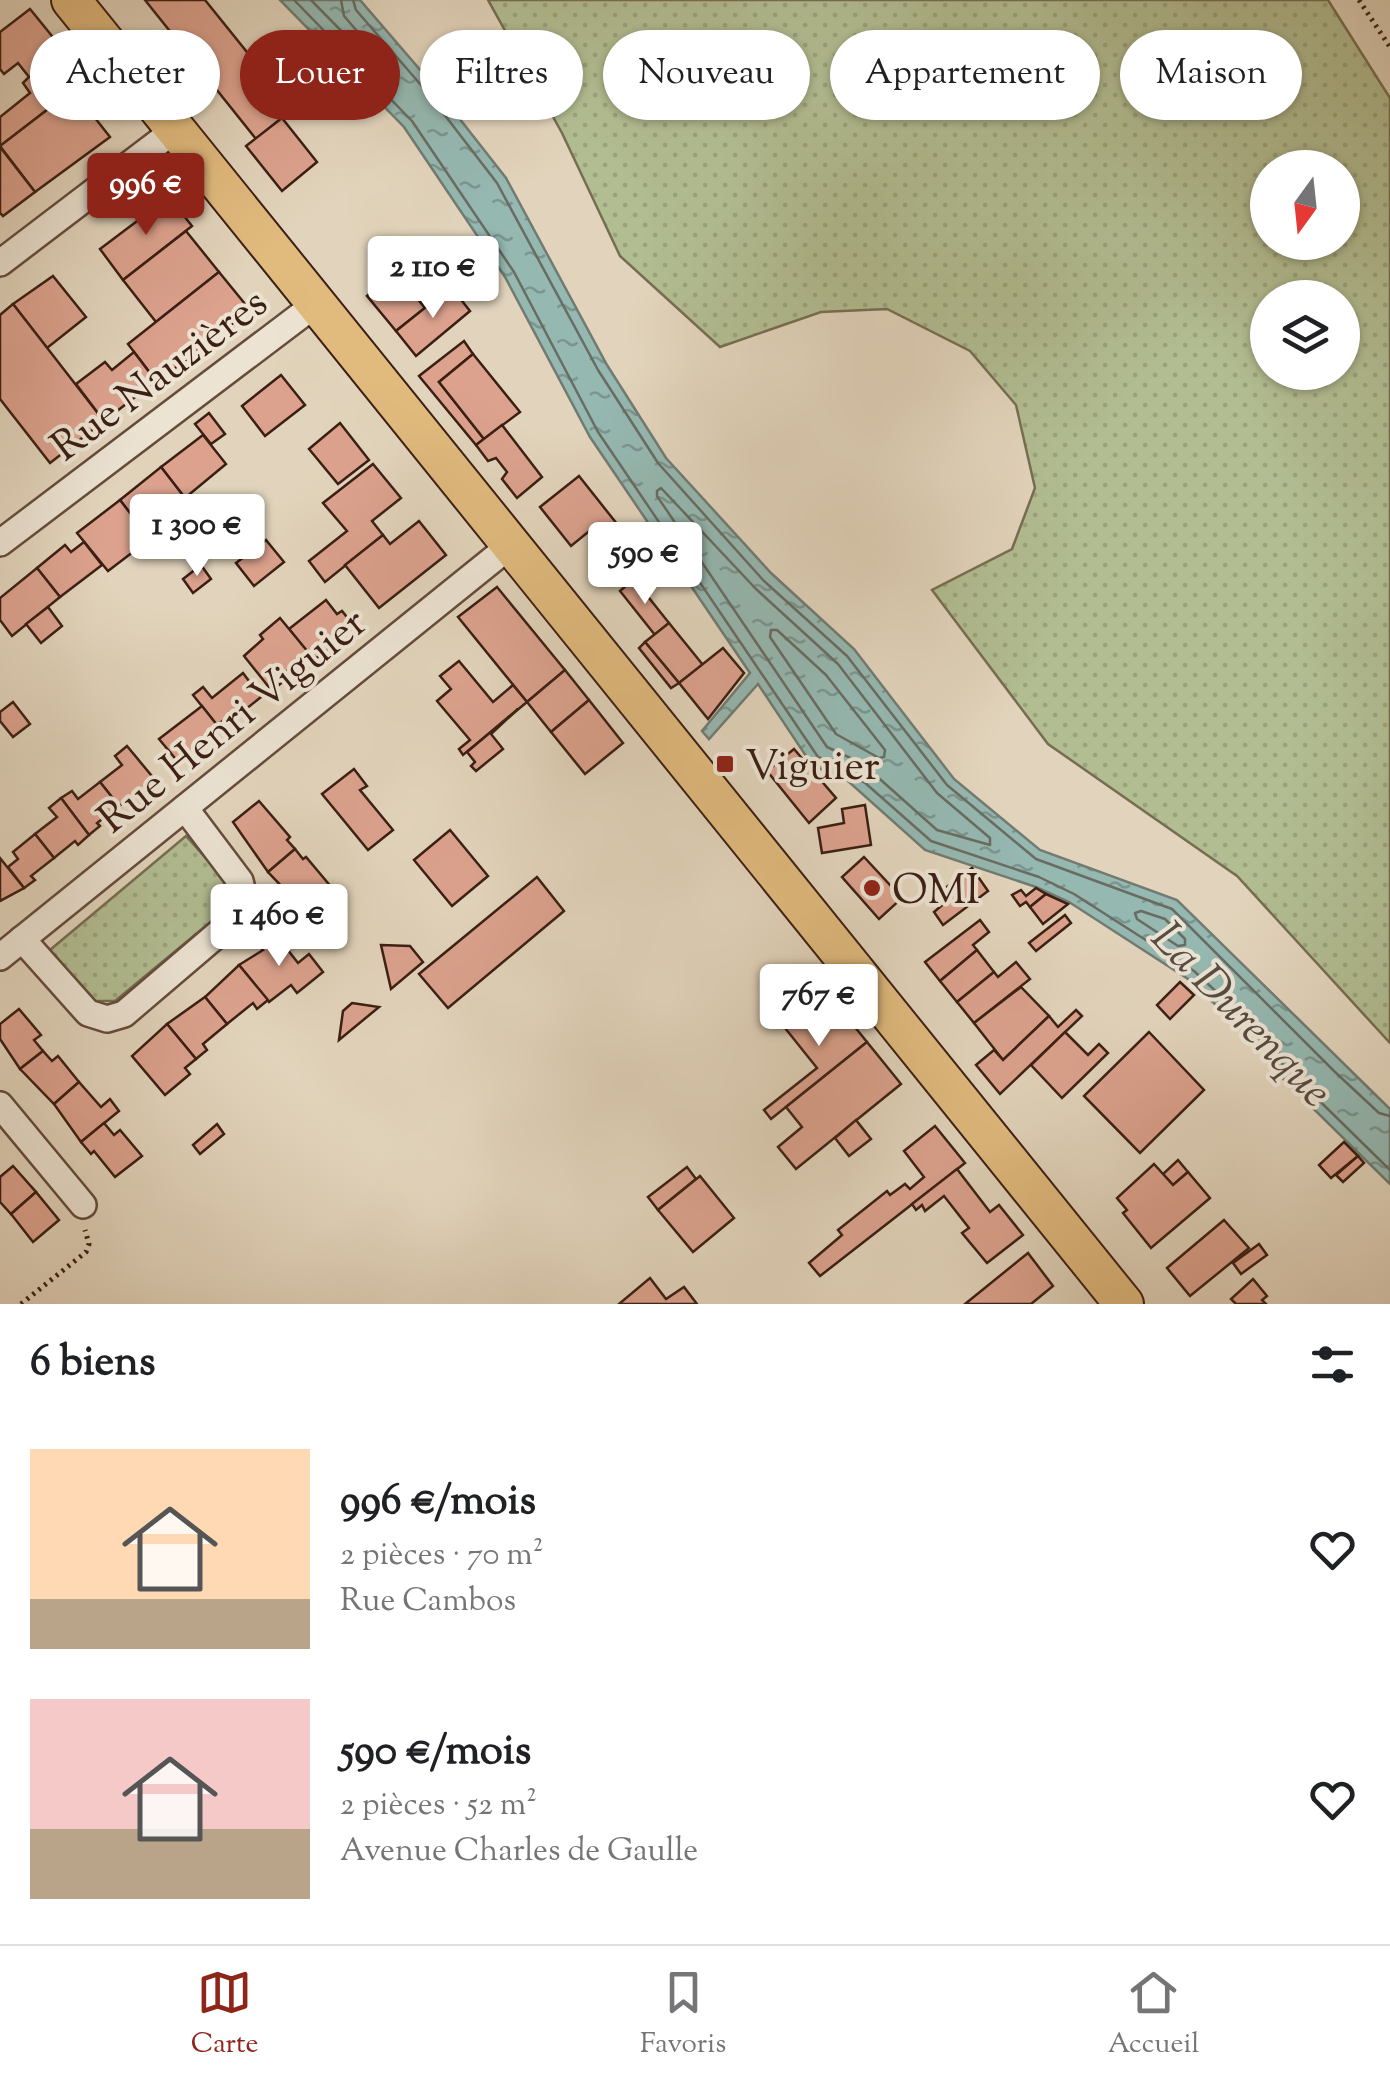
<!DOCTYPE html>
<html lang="fr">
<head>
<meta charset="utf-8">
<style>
  :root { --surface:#fff; --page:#f2f2f2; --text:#202124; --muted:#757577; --line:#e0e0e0; --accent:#8f2418 }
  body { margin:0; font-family:"Sorts Mill Goudy",serif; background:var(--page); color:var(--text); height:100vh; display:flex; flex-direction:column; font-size:38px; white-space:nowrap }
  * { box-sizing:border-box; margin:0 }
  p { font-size:32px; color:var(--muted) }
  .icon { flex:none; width:55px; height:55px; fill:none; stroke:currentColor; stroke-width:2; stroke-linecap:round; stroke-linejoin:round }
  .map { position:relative; height:1304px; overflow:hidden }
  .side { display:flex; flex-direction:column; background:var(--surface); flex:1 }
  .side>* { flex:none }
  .banner { position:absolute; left:30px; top:30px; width:1330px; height:90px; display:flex; gap:20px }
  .needle { width:65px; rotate:195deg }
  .fabs { position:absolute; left:1250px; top:150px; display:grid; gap:20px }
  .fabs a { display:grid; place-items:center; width:110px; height:110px; border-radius:50%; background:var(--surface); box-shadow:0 2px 8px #0004; font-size:50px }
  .price { position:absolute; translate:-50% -85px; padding:0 22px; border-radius:10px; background:#fff; color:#222; font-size:32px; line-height:65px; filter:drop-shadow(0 2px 5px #0008) }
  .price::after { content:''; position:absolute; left:50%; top:60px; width:30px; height:22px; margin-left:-15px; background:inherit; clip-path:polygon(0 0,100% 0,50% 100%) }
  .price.on { background:var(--accent); color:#fff }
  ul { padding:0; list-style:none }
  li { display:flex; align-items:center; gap:30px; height:250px; padding:0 30px }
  li span { display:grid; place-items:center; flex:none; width:280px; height:200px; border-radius:0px; color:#555 }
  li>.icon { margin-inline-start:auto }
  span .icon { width:120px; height:120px; fill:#fffc; stroke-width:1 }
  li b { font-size:42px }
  h2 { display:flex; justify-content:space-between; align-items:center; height:120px; padding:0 30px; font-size:42px }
  .chip { padding:0 35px; border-radius:45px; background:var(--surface); box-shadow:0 2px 8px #0004; font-size:35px; line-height:90px }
  .chip.on { background:var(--accent); color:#fff }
  .tab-bar { display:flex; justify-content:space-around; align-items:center; height:140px; border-top:2px solid var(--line); background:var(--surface); font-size:28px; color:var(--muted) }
  .tab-bar a { display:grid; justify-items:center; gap:5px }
  .tab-bar .on { color:var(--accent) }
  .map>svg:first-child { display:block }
</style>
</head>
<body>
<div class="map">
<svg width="1390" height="1304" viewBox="0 0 1390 1304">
  <defs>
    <pattern id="grass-dots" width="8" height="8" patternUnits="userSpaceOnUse" patternTransform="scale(2.5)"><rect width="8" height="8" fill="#b2bd92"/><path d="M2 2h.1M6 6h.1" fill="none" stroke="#9aa27d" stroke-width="1.8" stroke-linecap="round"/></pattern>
    <pattern id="water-ripples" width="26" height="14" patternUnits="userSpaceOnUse" patternTransform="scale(2.5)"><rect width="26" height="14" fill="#95b8b1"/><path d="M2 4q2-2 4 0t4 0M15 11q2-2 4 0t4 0" fill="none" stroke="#7b958f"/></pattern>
  </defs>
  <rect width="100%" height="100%" fill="#e2d4bc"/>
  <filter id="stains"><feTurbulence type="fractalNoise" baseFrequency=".002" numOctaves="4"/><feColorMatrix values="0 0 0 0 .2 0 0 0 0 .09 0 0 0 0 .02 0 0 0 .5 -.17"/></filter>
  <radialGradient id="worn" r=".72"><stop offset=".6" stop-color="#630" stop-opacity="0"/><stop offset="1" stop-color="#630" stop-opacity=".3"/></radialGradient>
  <!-- grass -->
  <g fill="url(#grass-dots)" stroke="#766e52" stroke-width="2.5" fill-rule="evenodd">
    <path d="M488 0H1328L1390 98V1043L1237 876 1048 744 932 590 1012 549 1035 488 1016 405 970 351 887 309 821 312 720 347 620 256 562 133ZM1268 168H1342V242H1268ZM1268 298H1342V372H1268Z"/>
    <path d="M186 836 229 884 225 910 115 1001H92L50 950Z"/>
  </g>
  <!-- water -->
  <path fill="url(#water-ripples)" stroke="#717b72" stroke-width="2.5" d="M280 0H360L434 86 506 178 607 365 666 458 771 573 854 649 954 779 1040 850 1177 900 1390 1109V1184L1271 1067 1272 1057 1188 979 1069 902 1036 887 925 850 848 781 812 765 758 684 709 739 702 731 750 673 590 437 505 277 404 127Z"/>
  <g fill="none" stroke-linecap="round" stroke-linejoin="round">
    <!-- shore -->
    <g stroke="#686c62" stroke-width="2.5">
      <path d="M294 0 412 121 514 272 598 432 818 757 855 774 931 841 1039 877 1074 894 1194 971 1278 1049 1283 1065 1390 1170"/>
      <path d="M311 0 361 51 367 52 369 45 344 16 341 0"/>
      <path d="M353 0 356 10 427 92 497 183 598 370 658 463 764 581 847 656 947 785 1036 859 1172 909 1335 1072 1379 1113 1390 1116"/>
      <path d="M661 488 756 589 838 664 937 793 990 838V845L937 830 863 764 827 747 657 496V491Z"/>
      <path d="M771 630H777L826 675 885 750 884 757 879 758 836 734 770 637Z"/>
      <path d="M1141 911 1165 919 1185 939V945L1178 946 1137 919 1135 913Z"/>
    </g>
  </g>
  <!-- building -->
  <g fill="#dca28e" stroke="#3b1f13" stroke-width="2.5">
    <path d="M145 0H205L293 109 256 139Z"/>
    <path d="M30 9 87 79 0 146V117L30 93 23 83 29 77 18 63 4 74 0 69V32Z"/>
    <path d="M73 90 110 137 35 192 0 146Z"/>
    <path d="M282 118 317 162 282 191 246 146Z"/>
    <path d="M0 147 35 192 3 216 0 213Z"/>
    <path d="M169 197 192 226 123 280 100 249Z"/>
    <path d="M186 231 219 272 156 322 123 280Z"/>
    <path d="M219 272 250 310 157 382 128 344Z"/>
    <path d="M396 272 425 308 396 331 367 296Z"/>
    <path d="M53 276 86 317 47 348 13 304Z"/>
    <path d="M451 287 470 311 416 356 396 331Z"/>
    <path d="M13 304 104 421 50 463 0 399V315Z"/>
    <path d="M464 341 473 354 439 382 484 439 476 445 419 376Z"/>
    <path d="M134 352 156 381 104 421 76 384 105 362 112 370Z"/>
    <path d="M473 354 520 412 484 439 439 382Z"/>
    <path d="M281 375 305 405 265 436 242 406Z"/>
    <path d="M209 413 225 434 211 444 195 424Z"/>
    <path d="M340 423 369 460 338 484 309 449Z"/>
    <path d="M502 425 542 477 517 498 502 479 507 472 496 458 488 461 476 445Z"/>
    <path d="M203 435 226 464 185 498 161 467Z"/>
    <path d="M373 464 401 498 372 521 383 535 325 582 309 561 347 531 323 503Z"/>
    <path d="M161 467 185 498 143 530 120 500Z"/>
    <path d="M579 476 648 563 622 583 608 565 616 559 593 528 571 546 540 507Z"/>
    <path d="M120 500 150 539 108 571 77 533Z"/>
    <path d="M419 521 446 555 379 608 345 565 383 535 390 544Z"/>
    <path d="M266 540 284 562 254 586 236 563Z"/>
    <path d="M84 542 102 565 60 597 37 568 65 545 71 552Z"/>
    <path d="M201 565 211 579 193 593 183 579Z"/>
    <path d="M37 568 60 597 12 636 0 620V598Z"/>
    <path d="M634 579 669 623 655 635 620 591Z"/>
    <path d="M497 587 565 670 527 702 458 617Z"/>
    <path d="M326 600 337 614 342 611 355 627 314 660 289 629Z"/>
    <path d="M48 607 62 626 41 643 26 624Z"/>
    <path d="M280 618 308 652 283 674 286 679 272 691 244 656 263 639 260 635Z"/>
    <path d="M669 623 703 665 679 683 645 642Z"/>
    <path d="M645 642 679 683 671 688 639 648Z"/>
    <path d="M723 648 744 673 708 719 679 683Z"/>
    <path d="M459 661 493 702 513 685 527 702 463 755 459 749 470 740 437 701 451 689 440 676Z"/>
    <path d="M565 670 589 700 551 732 527 702Z"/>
    <path d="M243 673 261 697 231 721 228 717 217 725 193 695 203 687 212 698Z"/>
    <path d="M589 700 623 743 585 774 551 732Z"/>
    <path d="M13 702 30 724 13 737 0 721V712Z"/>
    <path d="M202 706 217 725 207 733 211 738 179 763 159 739Z"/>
    <path d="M518 709 491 734 503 749 476 771 471 766 475 762 467 752Z"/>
    <path d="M127 746 156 781 119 806 100 782 122 765 115 756Z"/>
    <path d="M794 749 836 798 809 823 767 771Z"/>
    <path d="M354 769 367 786 360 790 393 830 368 850 322 794Z"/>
    <path d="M100 782 119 806 97 823 100 826 89 835 61 798 72 791 78 799Z"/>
    <path d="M61 798 89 835 78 845 75 841 54 858 35 834 57 817 49 808Z"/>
    <path d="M259 801 290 837 287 840 295 849 268 872 233 822Z"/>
    <path d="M865 805 871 845 822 853 818 828 844 823 842 809Z"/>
    <path d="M450 830 488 876 452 906 414 860Z"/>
    <path d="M35 834 54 858 31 876 35 880 24 888 8 867 18 859 13 852Z"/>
    <path d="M295 849 303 859 306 857 338 895 311 917 268 872Z"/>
    <path d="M864 857 902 898 879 919 842 877Z"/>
    <path d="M0 858 24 888 0 901Z"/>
    <path d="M972 868 988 891 943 925 934 912 947 901 940 892Z"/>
    <path d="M537 877 564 911 448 1008 419 974Z"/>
    <path d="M1036 888 1046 894 1030 907 1026 902 1020 906 1012 895 1021 890 1026 896Z"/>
    <path d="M1046 894 1068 904 1043 924 1030 907Z"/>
    <path d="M1065 915 1071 923 1036 951 1029 943Z"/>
    <path d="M980 920 989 932 973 945 977 950 940 981 925 962Z"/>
    <path d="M273 931 298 963 309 954 323 972 297 993 291 985 269 1002 239 965 263 950 258 944Z"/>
    <path d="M381 945 410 946 423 962 391 989Z"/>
    <path d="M977 950 994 972 957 1002 940 981Z"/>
    <path d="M1016 962 1030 979 974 1023 957 1002 994 972 998 977Z"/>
    <path d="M239 965 268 1000 257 1009 253 1003 227 1024 205 997Z"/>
    <path d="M1180 982 1194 995 1170 1019 1157 1005Z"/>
    <path d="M1021 987 1049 1016 1003 1060 974 1023Z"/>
    <path d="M205 997 227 1024 203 1044 207 1050 196 1059 167 1024Z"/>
    <path d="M352 1003 379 1007 339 1040 343 1011Z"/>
    <path d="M801 1006 815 1025 838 1006 867 1042 771 1119 764 1110 817 1068 781 1023Z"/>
    <path d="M19 1009 41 1035 34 1040 43 1051 20 1069 0 1039V1024Z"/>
    <path d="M1076 1010 1082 1016 1000 1094 976 1065 994 1050 1003 1060 1049 1016 1058 1027Z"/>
    <path d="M167 1024 196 1059 185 1068 190 1074 165 1095 132 1056Z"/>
    <path d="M1065 1032 1088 1055 1099 1044 1108 1053 1062 1098 1031 1065Z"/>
    <path d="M1149 1032 1204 1090 1140 1153 1084 1096Z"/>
    <path d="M867 1042 901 1084 796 1169 778 1147 802 1127 786 1107Z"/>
    <path d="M43 1051 52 1061 58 1056 79 1082 54 1104 20 1069Z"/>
    <path d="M79 1082 101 1107 110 1099 119 1111 81 1142 54 1104Z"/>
    <path d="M856 1120 871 1139 849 1156 835 1138Z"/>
    <path d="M104 1123 114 1135 120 1130 142 1156 115 1177 94 1151 91 1154 81 1142Z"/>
    <path d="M217 1124 224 1134 200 1154 193 1145Z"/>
    <path d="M935 1126 965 1163 820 1276 809 1263 842 1235 838 1230 887 1191 890 1195 905 1184 910 1189 924 1177 904 1151Z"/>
    <path d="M1344 1142 1358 1156 1331 1178 1319 1165Z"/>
    <path d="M1358 1156 1364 1163 1343 1182 1336 1175Z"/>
    <path d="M1178 1160 1188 1172 1173 1185 1163 1174Z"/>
    <path d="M1154 1164 1173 1185 1188 1172 1210 1198 1151 1248 1123 1213 1127 1210 1117 1198Z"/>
    <path d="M13 1166 36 1192 11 1214 0 1202V1177Z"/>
    <path d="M687 1167 696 1179 658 1210 648 1197Z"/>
    <path d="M957 1169 990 1212 999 1205 1023 1235 987 1263 962 1233 969 1228 944 1196 925 1211 922 1205 916 1210 912 1204Z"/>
    <path d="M700 1176 734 1218 693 1252 658 1210Z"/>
    <path d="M36 1192 59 1220 33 1242 11 1214Z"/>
    <path d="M1224 1220 1249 1248 1190 1296 1167 1268Z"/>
    <path d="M1259 1244 1267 1255 1241 1274 1233 1263Z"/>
    <path d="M1028 1253 1053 1286 1031 1304H965Z"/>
    <path d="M650 1278 666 1299 684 1287 697 1304H619Z"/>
    <path d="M1253 1279 1267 1296 1262 1300 1266 1304H1236L1231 1299Z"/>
  </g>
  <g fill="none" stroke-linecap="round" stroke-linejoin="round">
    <defs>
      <g id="minor">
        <path d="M0 263 176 129"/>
        <path d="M0 543 317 303"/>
        <path d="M22 939 88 1013 107 1019 124 1014 240 915 243 893 240 881 185 808"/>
        <path d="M0 957 512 544"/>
        <path d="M0 1105 83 1205"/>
      </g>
      <path id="primary" d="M71 0 1124 1304"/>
    </defs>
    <!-- minor casing -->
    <use href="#minor" stroke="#654c3d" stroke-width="30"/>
    <!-- primary casing -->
    <use href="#primary" stroke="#3b1f13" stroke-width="42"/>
    <!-- path -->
    <g stroke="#3b1f13" stroke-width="5" stroke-dasharray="2.5 5" stroke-linecap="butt">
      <path d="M1359 0 1390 47"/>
      <path d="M21 1304 86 1252 89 1244 85 1230"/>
    </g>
    <!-- minor -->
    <use href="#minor" stroke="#ece3d3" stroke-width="25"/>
    <!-- primary -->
    <use href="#primary" stroke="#e1ba7e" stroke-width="38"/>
  </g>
  <!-- markers -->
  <g fill="#8f2418" stroke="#ece3d3" stroke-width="4">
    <rect x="715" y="754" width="20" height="20" rx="5"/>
    <circle cx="872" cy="888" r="10"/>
  </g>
  <g text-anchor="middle" stroke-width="8" stroke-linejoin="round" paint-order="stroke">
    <!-- street labels -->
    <g font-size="42" fill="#3b1f13" stroke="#ece3d3">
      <text transform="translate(158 373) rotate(-37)" y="15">Rue Nauzières</text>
      <text transform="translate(231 719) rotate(-39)" y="15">Rue Henri Viguier</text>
    </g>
    <!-- poi labels -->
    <g font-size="42" fill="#3b1f13" stroke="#ece3d3" text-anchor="start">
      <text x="745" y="779">Viguier</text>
      <text x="892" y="903">OMI</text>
    </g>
    <!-- water labels -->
    <g font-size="45" font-style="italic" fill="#564d42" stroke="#ece3d3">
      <text transform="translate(1243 1013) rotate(46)" y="16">La Durenque</text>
    </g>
  </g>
  <rect width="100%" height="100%" filter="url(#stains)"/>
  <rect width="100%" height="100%" fill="url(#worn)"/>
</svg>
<div class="fabs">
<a><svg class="needle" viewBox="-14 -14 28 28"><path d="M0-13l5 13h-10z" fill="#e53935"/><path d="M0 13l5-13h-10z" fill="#757577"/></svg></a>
<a><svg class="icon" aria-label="layers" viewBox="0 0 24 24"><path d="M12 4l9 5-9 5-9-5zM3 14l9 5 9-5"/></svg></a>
</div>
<b class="price on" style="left:146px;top:238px">996 €</b>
<b class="price" style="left:433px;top:321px">2 110 €</b>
<b class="price" style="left:197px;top:579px">1 300 €</b>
<b class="price" style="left:645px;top:607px">590 €</b>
<b class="price" style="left:279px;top:969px">1 460 €</b>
<b class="price" style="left:819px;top:1049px">767 €</b>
<div class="banner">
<a class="chip">Acheter</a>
<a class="chip on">Louer</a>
<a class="chip">Filtres</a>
<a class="chip">Nouveau</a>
<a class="chip">Appartement</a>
<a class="chip">Maison</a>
</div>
</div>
<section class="side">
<h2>6 biens<svg class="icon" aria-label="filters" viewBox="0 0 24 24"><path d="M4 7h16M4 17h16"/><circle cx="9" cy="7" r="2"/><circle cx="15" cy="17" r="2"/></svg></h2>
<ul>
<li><span style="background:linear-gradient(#ffd9b3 75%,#b9a48a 0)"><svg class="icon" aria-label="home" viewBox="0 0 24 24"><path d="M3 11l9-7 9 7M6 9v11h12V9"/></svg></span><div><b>996 €/mois</b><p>2 pièces · 70 m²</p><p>Rue Cambos</p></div><svg class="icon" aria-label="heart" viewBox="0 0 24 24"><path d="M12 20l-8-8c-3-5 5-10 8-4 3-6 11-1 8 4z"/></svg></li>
<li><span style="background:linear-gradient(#f6c9c9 65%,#b9a48a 0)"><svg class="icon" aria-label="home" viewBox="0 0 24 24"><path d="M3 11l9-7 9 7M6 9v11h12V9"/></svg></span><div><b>590 €/mois</b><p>2 pièces · 52 m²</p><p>Avenue Charles de Gaulle</p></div><svg class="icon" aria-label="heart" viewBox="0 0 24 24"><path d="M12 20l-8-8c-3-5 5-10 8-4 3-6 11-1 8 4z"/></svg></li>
</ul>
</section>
<nav class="tab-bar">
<a class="on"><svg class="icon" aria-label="map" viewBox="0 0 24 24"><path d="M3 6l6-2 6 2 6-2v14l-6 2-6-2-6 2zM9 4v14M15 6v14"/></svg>Carte</a>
<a><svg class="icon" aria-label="saved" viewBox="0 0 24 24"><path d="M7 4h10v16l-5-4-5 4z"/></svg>Favoris</a>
<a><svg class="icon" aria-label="home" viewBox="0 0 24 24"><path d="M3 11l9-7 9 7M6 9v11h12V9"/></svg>Accueil</a>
</nav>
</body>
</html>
